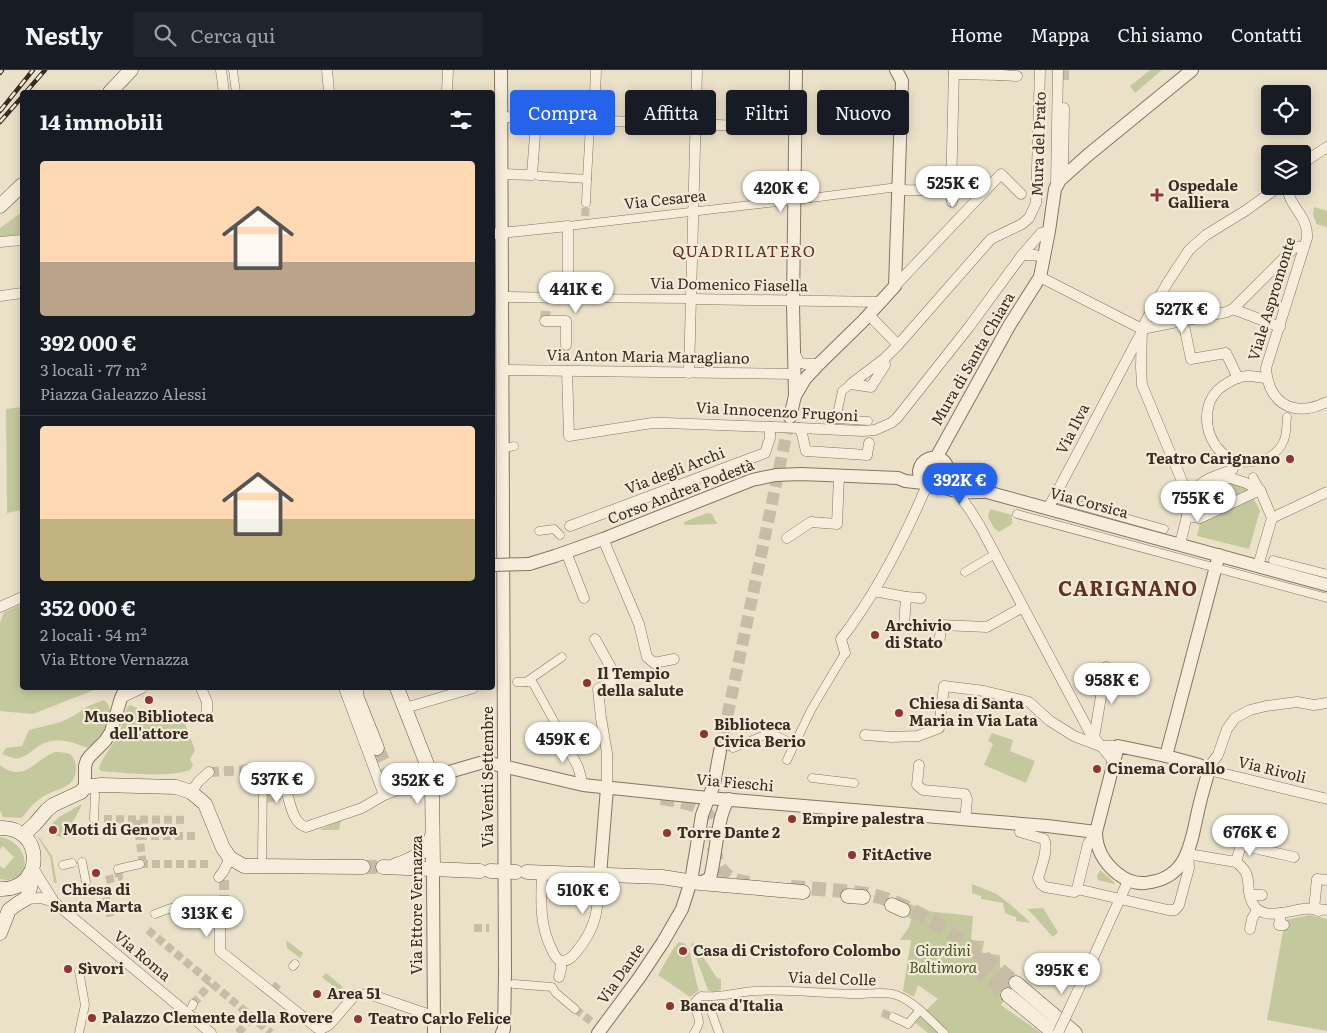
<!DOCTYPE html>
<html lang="it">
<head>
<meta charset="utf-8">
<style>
  :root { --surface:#171b24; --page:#20242c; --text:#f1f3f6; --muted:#9ea1a6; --line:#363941; --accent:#2563eb }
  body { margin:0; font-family:Literata,serif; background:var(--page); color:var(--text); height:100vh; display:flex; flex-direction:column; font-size:19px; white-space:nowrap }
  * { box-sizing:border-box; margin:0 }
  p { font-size:16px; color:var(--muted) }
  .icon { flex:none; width:28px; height:28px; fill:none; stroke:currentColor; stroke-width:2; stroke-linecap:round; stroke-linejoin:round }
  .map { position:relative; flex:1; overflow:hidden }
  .details { position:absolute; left:20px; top:20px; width:475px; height:600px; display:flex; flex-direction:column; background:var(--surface); border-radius:5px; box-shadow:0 2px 12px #0003 }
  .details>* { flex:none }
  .hud { position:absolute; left:510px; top:20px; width:475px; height:45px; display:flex; gap:10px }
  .controls { position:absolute; left:1261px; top:15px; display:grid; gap:10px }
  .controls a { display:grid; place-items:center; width:50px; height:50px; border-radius:5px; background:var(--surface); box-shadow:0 2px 12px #0003; font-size:25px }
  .price { position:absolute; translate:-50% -42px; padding:0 11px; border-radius:18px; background:#fff; color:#222; font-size:16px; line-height:32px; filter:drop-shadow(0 1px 2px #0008) }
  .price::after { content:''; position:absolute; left:50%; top:30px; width:15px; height:11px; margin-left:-8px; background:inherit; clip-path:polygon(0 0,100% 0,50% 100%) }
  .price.current { background:var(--accent); color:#fff }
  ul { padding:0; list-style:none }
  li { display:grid; align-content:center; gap:10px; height:265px; padding:0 20px }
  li+li { border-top:1px solid var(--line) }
  li span { display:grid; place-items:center; height:155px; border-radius:5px; color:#555 }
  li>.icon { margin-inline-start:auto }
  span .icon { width:90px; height:90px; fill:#fffc; stroke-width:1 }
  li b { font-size:21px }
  h2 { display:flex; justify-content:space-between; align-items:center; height:60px; padding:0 20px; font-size:21px }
  .tag { padding:0 18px; border-radius:5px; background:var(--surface); box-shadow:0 2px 12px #0003; font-size:18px; line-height:45px }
  .tag.current { background:var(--accent); color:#fff }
  header { display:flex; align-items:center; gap:30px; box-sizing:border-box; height:70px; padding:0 25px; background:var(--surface); border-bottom:1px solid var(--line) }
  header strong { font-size:24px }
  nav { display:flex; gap:28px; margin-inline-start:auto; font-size:18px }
  .search { width:350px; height:45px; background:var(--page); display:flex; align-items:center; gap:12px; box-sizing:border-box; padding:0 18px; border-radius:5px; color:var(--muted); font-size:19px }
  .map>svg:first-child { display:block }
</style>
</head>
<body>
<header>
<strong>Nestly</strong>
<div class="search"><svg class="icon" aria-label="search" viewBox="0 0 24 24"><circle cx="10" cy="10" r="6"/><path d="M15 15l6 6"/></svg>Cerca qui</div>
<nav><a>Home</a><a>Mappa</a><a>Chi siamo</a><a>Contatti</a></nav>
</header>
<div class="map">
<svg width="1327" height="963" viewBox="0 0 1327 963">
  <rect width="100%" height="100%" fill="#ebe1c9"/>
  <!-- green -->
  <g fill="#c4c99d">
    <path d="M1150 0H1162L1135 23 1130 16Z"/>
    <path d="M1314 137 1327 141V157L1316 154V152L1313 145Z"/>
    <path d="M22 142V168L0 170V158Z"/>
    <path d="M22 337V440L7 443 6 339Z"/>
    <circle cx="934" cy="402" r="6"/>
    <path d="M1231 413H1237L1248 420 1208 440 1200 439C1202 422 1216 416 1231 413Z"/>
    <path d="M1253 427 1260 441 1249 479 1197 466 1200 452Z"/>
    <path d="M990 439 1012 445V454L999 462 994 458 988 447Z"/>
    <path d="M707 443 712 444 717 454 684 455V452Z"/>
    <path d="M22 534V618H99L33 644 0 641V553L4 542Z"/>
    <path d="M104 630C120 641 100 671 87 678 75 673 62 668 48 672 36 674 26 691 13 688 9 687 5 685 2 684L6 678 22 676 29 660 61 652 75 645 88 636Z"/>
    <path d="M131 635 146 643 161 645 181 643 195 680 190 689 193 695 190 700C168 708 125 703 101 701L99 699C101 688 112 678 117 667 122 658 124 646 128 636Z"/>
    <path d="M992 663 1013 670 1010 681 1035 691 1026 713 984 695 993 674 988 671Z"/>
    <path d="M55 682C60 682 67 682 71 685 77 691 78 704 72 711 67 718 55 720 48 724 37 729 29 738 22 748L3 747 0 740V695C24 714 35 689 55 682Z"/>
    <path d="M267 711H271L278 718 281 730 267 733Z"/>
    <path d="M80 735H82L64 768 54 765 47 759 59 747Z"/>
    <path d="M341 750 339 760H319Z"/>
    <path d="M0 767C32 772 34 817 0 809V796L4 799 14 787 3 776 0 779Z"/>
    <path d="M39 767 52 786 57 813H54L50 787 38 768Z"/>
    <path d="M1100 800 1114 812V814L1098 810 1097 806Z"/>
    <path d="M972 814 997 824 1012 836 1031 853 1016 851V847L1005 843 1003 833 981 829V826L972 823Z"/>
    <path d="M906 832 926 841 973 846 971 870 984 871 982 883 1000 885V897L1018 910 1001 935 1041 963H947L925 941 938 929 918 915 914 927 903 921 911 870H900L909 857 911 849 902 844Z"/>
    <path d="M1043 838 1058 862 1053 867C1044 858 1037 848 1027 839Z"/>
    <path d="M1310 845 1327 849V961L1267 950 1285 850Z"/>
    <path d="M286 870 303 883 300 888 287 878Z"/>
    <path d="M679 872 684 873 689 878 697 915 699 920 690 927 658 905 673 879Z"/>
    <path d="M694 873 717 908 721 909V920L713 922 708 920 691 874Z"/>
    <path d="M326 903 343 917 339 921 322 907Z"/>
    <path d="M919 945 939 963H928L913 951Z"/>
  </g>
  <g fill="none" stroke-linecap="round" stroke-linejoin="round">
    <!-- pedestrian-tunnel -->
    <g stroke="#c7bda7" stroke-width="8" stroke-dasharray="8 4" stroke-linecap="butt">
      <path d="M585 146 586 133"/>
      <path d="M716 675 733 678"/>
      <path d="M104 749 188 750"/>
      <path d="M137 750 143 794"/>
      <path d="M139 766H196"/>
      <path d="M140 794H209"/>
      <path d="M106 810 119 807 118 799"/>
      <path d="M106 827 111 849"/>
      <path d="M474 858H489"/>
      <path d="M148 860 271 963"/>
      <path d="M274 919 278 914"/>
      <path d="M193 934 211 913"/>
      <path d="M575 939 592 952"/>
      <path d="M882 943 893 947"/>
      <path d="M238 963 252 947"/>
    </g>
    <!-- minor-tunnel -->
    <g stroke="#c7bda7" stroke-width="10" stroke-dasharray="10 5" stroke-linecap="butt">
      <path d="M1064 10V0"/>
      <path d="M545 251 546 236"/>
      <path d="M209 702 246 700"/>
      <path d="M224 835V807"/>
    </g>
    <!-- tertiary-tunnel -->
    <path stroke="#c7bda7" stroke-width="12" stroke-dasharray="12 6" stroke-linecap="butt" d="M720 681 790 347"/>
    <!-- secondary-tunnel -->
    <g stroke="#c7bda7" stroke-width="14" stroke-dasharray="14 7" stroke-linecap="butt">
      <path d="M377 678 394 713C400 720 405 720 413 717"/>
      <path d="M661 728C674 730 696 733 705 742 713 749 713 758 713 767 715 793 720 811 750 813"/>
      <path d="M363 797H383"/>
      <path d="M791 817C816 819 842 820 867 824 918 833 977 881 1016 913"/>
      <path d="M989 891C981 888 968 888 977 900L1008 925"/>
    </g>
    <defs>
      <g id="pedestrian">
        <path d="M233 0 236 22"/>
        <path d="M539 106 587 109 590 55"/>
        <path d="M586 133 587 109"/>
        <path d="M568 156 795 130 898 117"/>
        <path d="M568 228 691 229"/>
        <path d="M813 345 836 349 868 351"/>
        <path d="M836 349 842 321 851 314"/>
        <path d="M502 379 514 376"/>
        <path d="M1234 391C1252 396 1277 389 1284 370 1287 363 1286 354 1287 347"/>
        <path d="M1253 407 1260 420"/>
        <path d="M1054 428 1164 459"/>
        <path d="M1017 444 1327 528"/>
        <path d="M539 461 554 459 560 465"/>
        <path d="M1273 490 1327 504"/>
        <path d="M965 502 990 487"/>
        <path d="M517 612H526L562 587"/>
        <path d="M526 612 533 613 561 664"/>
        <path d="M733 678 770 663 794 674"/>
        <path d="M787 690 811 640 845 583"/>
        <path d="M812 708 854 713"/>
        <path d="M94 749 95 725"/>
        <path d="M262 788 263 710"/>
        <path d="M82 792 86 812"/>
        <path d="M63 795 72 793"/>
        <path d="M118 799 140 794"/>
        <path d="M155 844 171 838H214L220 840"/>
        <path d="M293 896 295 894"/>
        <path d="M514 914 552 917 556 923 575 939"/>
        <path d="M192 936 193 934"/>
        <path d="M711 941 719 963"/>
        <path d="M893 947 908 954"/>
        <path d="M908 954 920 940"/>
        <path d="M79 963 85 935 79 901"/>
        <path d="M694 963C696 960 699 955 699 952 699 941 687 935 701 926 719 928 737 922 755 921 789 919 824 924 858 924 870 924 885 921 896 925 914 931 931 951 944 963"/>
      </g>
      <g id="minor">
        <path d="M221 0 224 22"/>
        <path d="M327 0 329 22"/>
        <path d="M954 4 999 5V0"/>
        <path d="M999 5 1017 6"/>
        <path d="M447 22 448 0"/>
        <path d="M501 47 796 58"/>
        <path d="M594 50 596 0"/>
        <path d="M1302 96 1309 89 1327 77"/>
        <path d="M501 104 532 105 535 64"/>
        <path d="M1063 106 1064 38"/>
        <path d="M1056 115 1058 0"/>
        <path d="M1287 116C1288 136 1309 146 1307 168L1266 298C1266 305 1268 311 1270 317 1281 342 1305 343 1327 332"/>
        <path d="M898 117 904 120 951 121"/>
        <path d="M952 132 951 121 954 0"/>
        <path d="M492 164 568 156V228L502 227"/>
        <path d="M0 172 22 170"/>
        <path d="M1022 185H1035L1044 188"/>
        <path d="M1040 207 1142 259"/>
        <path d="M895 216 1001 104 1021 124"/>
        <path d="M0 226 22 223"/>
        <path d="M691 229 882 232"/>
        <path d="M1233 239 1280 257"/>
        <path d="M869 245 898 275 991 169 1022 154 1029 148 1036 133 1040 0"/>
        <path d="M545 251H566V275"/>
        <path d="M1142 259 1227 242 1233 239 1295 177H1304"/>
        <path d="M1185 260 1191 289 1226 283 1238 308"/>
        <path d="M794 282 799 292 805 294H819"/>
        <path d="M884 289 885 295 871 317 851 314 884 289 898 275"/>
        <path d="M502 300 794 304"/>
        <path d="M567 301 569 366 652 353H666L799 358 863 361 875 360 891 353 897 348 969 257 1022 185 1041 163 1049 161"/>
        <path d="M689 303 697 0"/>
        <path d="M799 358 802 364 806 381 867 385 869 373"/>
        <path d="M957 422 970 440 980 456 1089 661 1114 692"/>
        <path d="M1196 426 1212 414 1224 409 1231 408 1246 413 1260 420 1272 448 1258 496"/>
        <path d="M1189 428C1202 408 1211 408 1232 400L1234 396V391C1229 388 1224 385 1221 382 1202 363 1201 328 1226 314 1232 310 1240 306 1248 306 1254 306 1261 308 1267 308"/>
        <path d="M1048 438 1057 422 1141 263"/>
        <path d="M1187 446 1200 448 1260 420"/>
        <path d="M1272 448 1327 422"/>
        <path d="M570 456 765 383 770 368V357"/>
        <path d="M787 468 811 452 837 454 839 406"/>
        <path d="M603 469 639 554 647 587 654 593 674 589"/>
        <path d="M1180 474 1189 438V428L1142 315 1141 297 1142 259 1149 245 1168 212 1189 180 1206 165 1245 141 1280 116"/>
        <path d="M566 482 584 528"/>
        <path d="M874 521 906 527 904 556"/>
        <path d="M906 527 921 528"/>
        <path d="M0 537 22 527"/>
        <path d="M940 567 941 555 987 557 1023 537"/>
        <path d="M595 569 614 603 611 612 598 619 601 648 607 683V718"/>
        <path d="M845 583 841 569C877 523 904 469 927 415"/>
        <path d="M201 618 207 632V642"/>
        <path d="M344 618 384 725"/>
        <path d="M121 628 142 618"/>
        <path d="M1327 633 1314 635 1297 632 1266 636 1250 640 1235 648 1227 659 1218 685 1211 694 1209 700 1327 729"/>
        <path d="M405 638 473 618"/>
        <path d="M561 664 578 697 583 715"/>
        <path d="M865 665 892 667 918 666 939 658 944 616 984 621 1022 630 1029 632 1050 651 1074 666 1100 676H1118"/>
        <path d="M1094 668 1106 597"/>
        <path d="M919 695 917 715 923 720 965 724 967 729 965 750"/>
        <path d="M246 700C255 700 270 698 277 704 291 715 287 752 306 757L362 738 384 725 432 707"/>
        <path d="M191 722 199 711 209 702"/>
        <path d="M1020 762 1044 769C1049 779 1041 798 1038 808L1041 814 1045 817 1074 822 1076 821 1077 819"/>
        <path d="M1096 762 1088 774 1077 819 1168 840H1175L1179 835 1189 798 1188 784 1236 792C1256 807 1243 817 1253 834 1262 851 1288 841 1303 839 1312 838 1319 839 1327 840"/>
        <path d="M1236 792 1241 775 1294 787"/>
        <path d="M33 798 54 832 211 963"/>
        <path d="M542 803C541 831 539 854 552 880 554 885 556 889 561 891"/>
        <path d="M219 807 223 802 230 788"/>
        <path d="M1250 825H1262"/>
        <path d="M25 829 41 828 54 832"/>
        <path d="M219 834 220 840V881L317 958H323L329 955 355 925 369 924 433 946"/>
        <path d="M1319 841 1314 839 1317 809 1327 810"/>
        <path d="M1281 843 1279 855H1284"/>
        <path d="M1250 859 1252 849 1257 840"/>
        <path d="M561 891C569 891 572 887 577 881 598 856 598 836 600 805"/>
        <path d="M1089 897 1128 811"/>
        <path d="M559 907 561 899V891"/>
      </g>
      <g id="tertiary">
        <path d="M501 0 505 904 504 959 502 963"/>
        <path d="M795 326 805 309 819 294 864 250 895 216 902 11 896 0"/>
        <path d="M790 347 795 326 793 235 796 0"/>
        <path d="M936 388 1009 256 1040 207 1049 161 1055 119 1060 110 1088 85 1192 0"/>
        <path d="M948 401 987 422 1327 515"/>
        <path d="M938 416C957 406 946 381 928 389 923 391 920 395 919 401 919 409 925 416 933 417 936 417 938 416 941 417 946 418 951 420 956 421 965 423 975 422 983 422"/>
        <path d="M529 494 555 486 603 469 752 410 776 405 801 404 898 408 905 411 924 413"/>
        <path d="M1118 676 1166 686 1199 695 1209 700C1205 714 1201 727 1198 741 1191 772 1188 806 1151 812 1139 815 1127 811 1118 804 1104 793 1096 779 1096 762Z"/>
        <path d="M1166 686 1219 485"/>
        <path d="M490 693 583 715 708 728 1047 756 1096 762"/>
        <path d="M432 707 480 693"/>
        <path d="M85 717V696L87 690 90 686 105 671 111 662 121 628 126 618"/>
        <path d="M433 799 434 963"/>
        <path d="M600 805 607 718"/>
        <path d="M700 813 710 808C716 788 717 744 729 729"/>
        <path d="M598 963 639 908 663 872 682 839 691 811 702 745 714 714 720 681"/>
      </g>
      <g id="secondary">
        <path d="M110 22 131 0"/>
        <path d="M0 136 22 115"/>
        <path d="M357 618 356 622 357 628 377 678"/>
        <path d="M397 618 432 707 433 799"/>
        <path d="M0 758C45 756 45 821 0 819"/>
        <path d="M23 765 35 754 47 740 53 735 81 722 85 717 101 715 176 717 191 722 205 734 223 778 230 788 244 796 363 797"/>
        <path d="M396 795C412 790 426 783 432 766"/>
        <path d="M383 797 480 801"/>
        <path d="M490 801 516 802"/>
        <path d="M527 802 662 807 700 813 803 822"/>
        <path d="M848 826 863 827"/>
        <path d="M892 835 903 840"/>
        <path d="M0 863 9 840 17 834 27 828 31 814 29 805"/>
        <path d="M1016 913 1075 963"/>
        <path d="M1008 925 1054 963"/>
      </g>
    </defs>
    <!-- pedestrian casing -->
    <use href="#pedestrian" stroke="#86745f" stroke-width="9"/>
    <!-- minor casing -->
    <use href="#minor" stroke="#86745f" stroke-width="11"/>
    <!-- tertiary casing -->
    <use href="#tertiary" stroke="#86745f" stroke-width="14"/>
    <!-- secondary casing -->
    <use href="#secondary" stroke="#685542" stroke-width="15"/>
    <!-- pedestrian -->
    <use href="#pedestrian" stroke="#f6eedb" stroke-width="8"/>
    <!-- minor -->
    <use href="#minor" stroke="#f6eedb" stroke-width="10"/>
    <!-- tertiary -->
    <use href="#tertiary" stroke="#f6eedb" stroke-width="12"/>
    <!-- secondary -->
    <use href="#secondary" stroke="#f6eedb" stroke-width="14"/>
    <defs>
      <g id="rail">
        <path d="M0 3 2 0"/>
        <path d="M26 22 45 0"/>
        <path d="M0 41 33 0"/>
        <path d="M0 52 22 27"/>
      </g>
    </defs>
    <!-- rail casing -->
    <use href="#rail" stroke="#382c21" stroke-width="4.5"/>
    <!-- rail -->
    <use href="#rail" stroke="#f3ebd8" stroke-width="2.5" stroke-dasharray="8" stroke-linecap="butt"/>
    <defs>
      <path id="minor-bridge" d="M1058 963 1089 897"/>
      <path id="tertiary-bridge" d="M492 495 529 494"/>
    </defs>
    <!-- minor-bridge casing -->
    <use href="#minor-bridge" stroke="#86745f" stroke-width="11" stroke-linecap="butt"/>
    <!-- tertiary-bridge casing -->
    <use href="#tertiary-bridge" stroke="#86745f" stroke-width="14" stroke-linecap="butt"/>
    <!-- minor-bridge -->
    <use href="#minor-bridge" stroke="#f6eedb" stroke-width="10"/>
    <!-- tertiary-bridge -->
    <use href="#tertiary-bridge" stroke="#f6eedb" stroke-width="12"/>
  </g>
  <!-- markers -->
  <g fill="#903434" stroke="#f3ebd8" stroke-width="2">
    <path d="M1154.5 117.5h5v5h5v5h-5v5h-5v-5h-5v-5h5z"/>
    <circle cx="1290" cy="389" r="5"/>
    <circle cx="875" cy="565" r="5"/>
    <circle cx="587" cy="613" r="5"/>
    <circle cx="149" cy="630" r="5"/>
    <circle cx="899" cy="643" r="5"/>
    <circle cx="704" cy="664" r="5"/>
    <circle cx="1097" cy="699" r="5"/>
    <circle cx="792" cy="749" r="5"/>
    <circle cx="53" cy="760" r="5"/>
    <circle cx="667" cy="763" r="5"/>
    <circle cx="852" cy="785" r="5"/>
    <circle cx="96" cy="803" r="5"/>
    <circle cx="683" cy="881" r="5"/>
    <circle cx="68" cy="899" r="5"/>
    <circle cx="317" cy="924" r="5"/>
    <circle cx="670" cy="936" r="5"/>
    <circle cx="92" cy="948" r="5"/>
    <circle cx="358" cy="949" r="5"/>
  </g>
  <g text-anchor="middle" stroke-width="4.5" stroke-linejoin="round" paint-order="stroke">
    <!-- street labels -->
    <g font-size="15" fill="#382c21" stroke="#f3ebd8">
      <text transform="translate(1039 74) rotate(-88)" y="5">Mura del Prato</text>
      <text transform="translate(665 130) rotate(-6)" y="5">Via Cesarea</text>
      <text transform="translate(729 215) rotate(1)" y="5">Via Domenico Fiasella</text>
      <text transform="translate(1272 229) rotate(-73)" y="5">Viale Aspromonte</text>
      <text transform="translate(648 287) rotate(1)" y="5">Via Anton Maria Maragliano</text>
      <text transform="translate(973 289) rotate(-60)" y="5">Mura di Santa Chiara</text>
      <text transform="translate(777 342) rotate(3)" y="5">Via Innocenzo Frugoni</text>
      <text transform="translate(1073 359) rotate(-63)" y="5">Via Ilva</text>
      <text transform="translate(675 401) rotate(-21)" y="5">Via degli Archi</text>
      <text transform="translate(681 422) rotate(-21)" y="5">Corso Andrea Podestà</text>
      <text transform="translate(1089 433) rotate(15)" y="5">Via Corsica</text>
      <text transform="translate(1272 700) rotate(14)" y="5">Via Rivoli</text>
      <text transform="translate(488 707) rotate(-90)" y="5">Via Venti Settembre</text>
      <text transform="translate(735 713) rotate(5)" y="5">Via Fieschi</text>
      <text transform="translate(417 835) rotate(-90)" y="5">Via Ettore Vernazza</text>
      <text transform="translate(142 886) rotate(40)" y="5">Via Roma</text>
      <text transform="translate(621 904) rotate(-55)" y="5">Via Dante</text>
      <text transform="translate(832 909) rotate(2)" y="5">Via del Colle</text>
    </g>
    <!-- poi labels -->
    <g font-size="15" font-weight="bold" fill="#382c21" stroke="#f3ebd8" text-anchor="start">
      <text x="1168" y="121">Ospedale<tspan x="1168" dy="17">Galliera</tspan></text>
      <text x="1280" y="394" text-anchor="end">Teatro Carignano</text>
      <text x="885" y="561">Archivio<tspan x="885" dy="17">di Stato</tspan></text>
      <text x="597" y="609">Il Tempio<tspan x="597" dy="17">della salute</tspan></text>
      <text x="909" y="639">Chiesa di Santa<tspan x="909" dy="17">Maria in Via Lata</tspan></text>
      <text x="149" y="652" text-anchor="middle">Museo Biblioteca<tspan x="149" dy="17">dell'attore</tspan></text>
      <text x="714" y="660">Biblioteca<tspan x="714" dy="17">Civica Berio</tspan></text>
      <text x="1107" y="704">Cinema Corallo</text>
      <text x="802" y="754">Empire palestra</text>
      <text x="63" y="765">Moti di Genova</text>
      <text x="677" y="768">Torre Dante 2</text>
      <text x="862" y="790">FitActive</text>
      <text x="96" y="825" text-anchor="middle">Chiesa di<tspan x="96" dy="17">Santa Marta</tspan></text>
      <text x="693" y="886">Casa di Cristoforo Colombo</text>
      <text x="78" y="904">Sìvori</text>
      <text x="327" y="929">Area 51</text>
      <text x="680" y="941">Banca d'Italia</text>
      <text x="102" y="953">Palazzo Clemente della Rovere</text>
      <text x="368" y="954">Teatro Carlo Felice</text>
    </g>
    <!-- park labels -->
    <g font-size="15" font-style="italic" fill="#485229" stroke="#f3ebd8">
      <text x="943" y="886">Giardini<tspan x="943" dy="17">Baltimora</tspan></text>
    </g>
    <!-- neighbourhood labels -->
    <g font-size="16" letter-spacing="1" fill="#613124" stroke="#f3ebd8">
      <text x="744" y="187">QUADRILATERO</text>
    </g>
    <!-- district labels -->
    <g font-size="20" font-weight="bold" letter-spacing="1" fill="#613124" stroke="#f3ebd8">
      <text x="1128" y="526">CARIGNANO</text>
    </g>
  </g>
</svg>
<div class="controls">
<a><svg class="icon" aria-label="locate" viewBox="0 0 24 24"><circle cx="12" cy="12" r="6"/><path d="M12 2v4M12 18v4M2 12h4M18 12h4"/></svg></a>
<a><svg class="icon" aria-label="layers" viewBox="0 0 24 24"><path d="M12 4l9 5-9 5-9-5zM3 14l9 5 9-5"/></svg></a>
</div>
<b class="price" style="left:953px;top:138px">525K €</b>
<b class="price" style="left:781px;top:143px">420K €</b>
<b class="price" style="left:576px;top:244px">441K €</b>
<b class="price" style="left:1182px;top:264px">527K €</b>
<b class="price current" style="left:960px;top:435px">392K €</b>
<b class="price" style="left:1198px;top:453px">755K €</b>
<b class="price" style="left:1112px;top:635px">958K €</b>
<b class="price" style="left:563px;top:694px">459K €</b>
<b class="price" style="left:277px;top:734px">537K €</b>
<b class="price" style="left:418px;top:735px">352K €</b>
<b class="price" style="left:1250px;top:787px">676K €</b>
<b class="price" style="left:583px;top:845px">510K €</b>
<b class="price" style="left:207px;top:868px">313K €</b>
<b class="price" style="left:1062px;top:925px">395K €</b>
<div class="hud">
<a class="tag current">Compra</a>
<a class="tag">Affitta</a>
<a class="tag">Filtri</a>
<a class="tag">Nuovo</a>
</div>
<section class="details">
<h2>14 immobili<svg class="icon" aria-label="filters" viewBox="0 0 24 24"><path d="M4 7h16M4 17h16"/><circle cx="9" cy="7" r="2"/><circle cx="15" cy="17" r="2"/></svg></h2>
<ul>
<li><span style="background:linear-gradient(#ffd9b3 65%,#b9a48a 0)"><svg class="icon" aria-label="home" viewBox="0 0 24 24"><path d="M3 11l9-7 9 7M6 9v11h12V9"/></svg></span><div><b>392 000 €</b><p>3 locali · 77 m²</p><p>Piazza Galeazzo Alessi</p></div></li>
<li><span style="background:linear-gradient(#ffd9b3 60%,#c2b280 0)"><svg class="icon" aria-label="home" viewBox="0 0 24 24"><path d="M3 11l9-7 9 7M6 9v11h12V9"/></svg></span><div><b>352 000 €</b><p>2 locali · 54 m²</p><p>Via Ettore Vernazza</p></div></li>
</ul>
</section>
</div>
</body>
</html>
